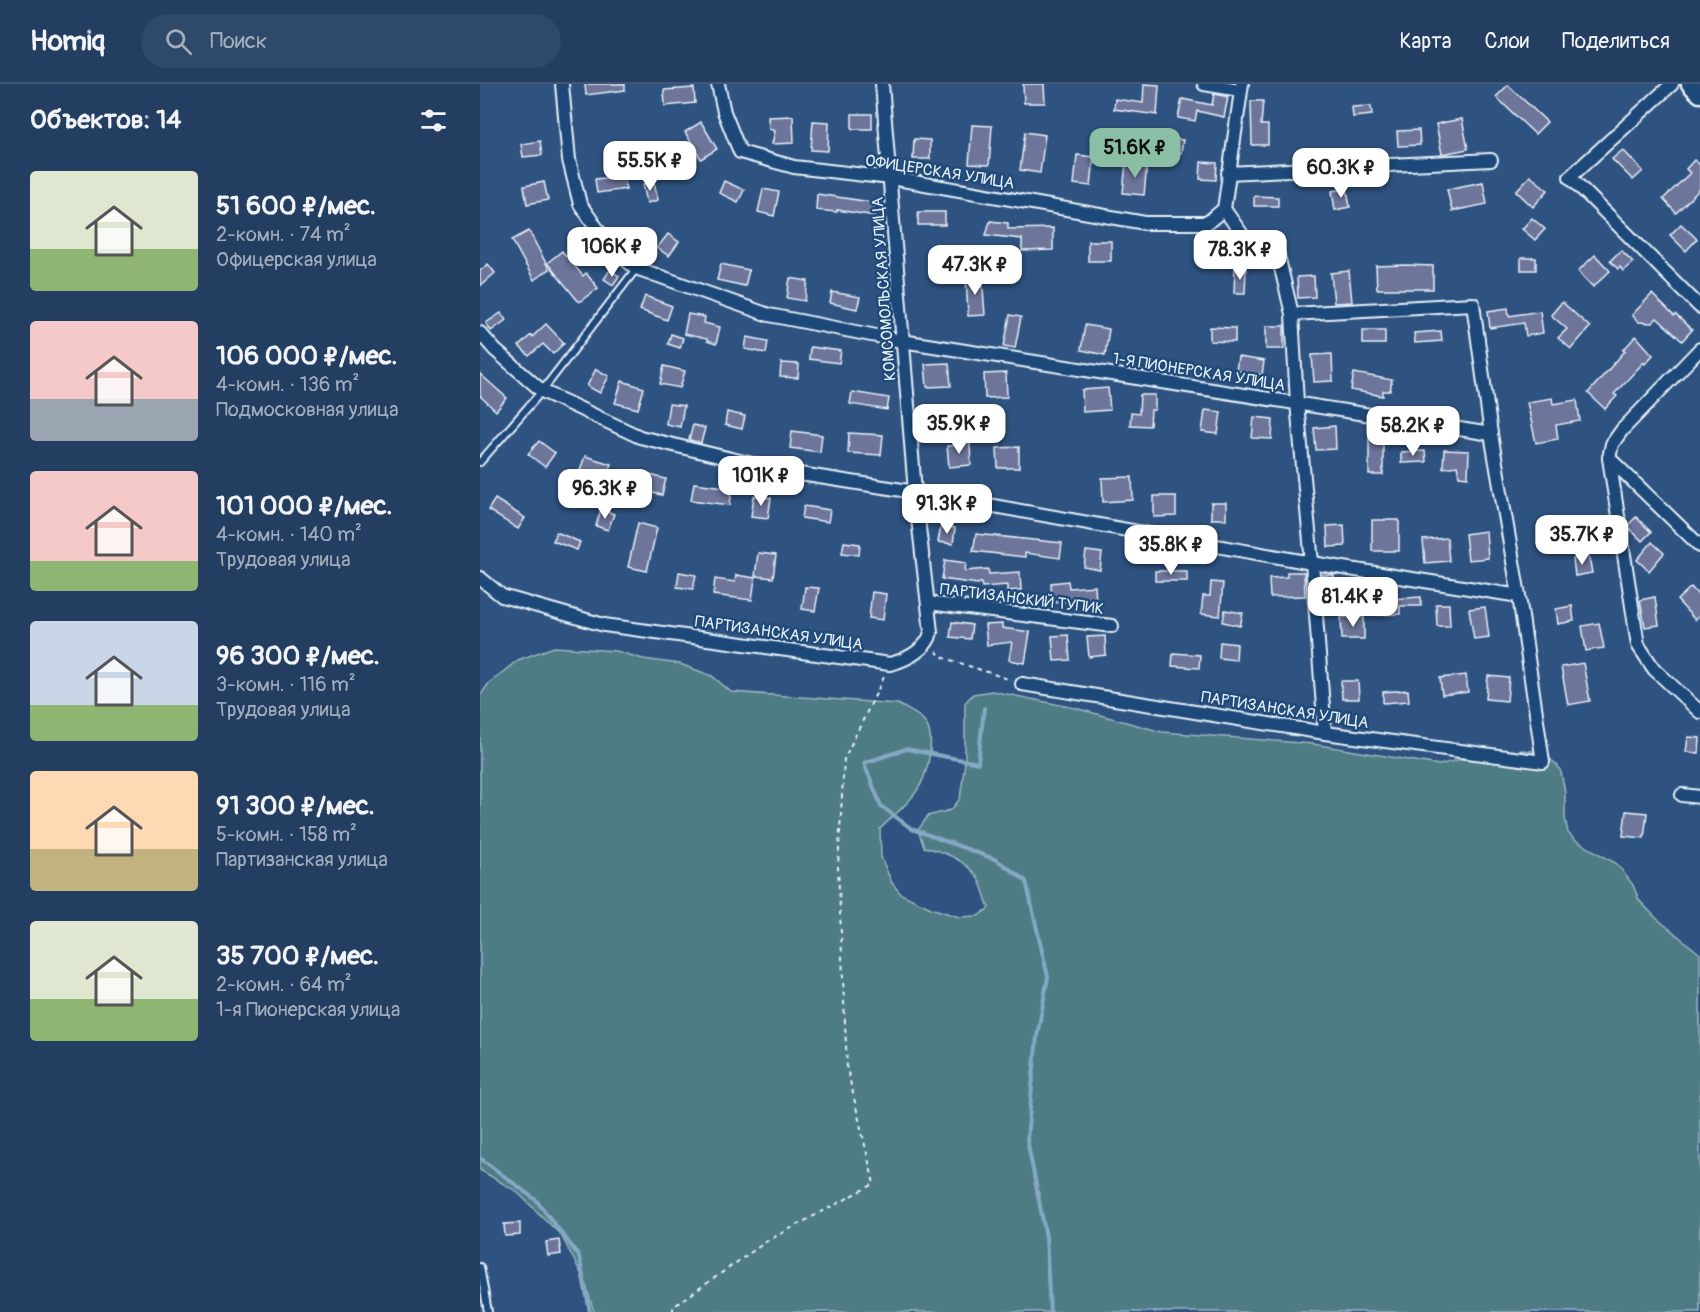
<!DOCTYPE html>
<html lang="ru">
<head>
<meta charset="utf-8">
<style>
  :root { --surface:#233e61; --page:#2f496a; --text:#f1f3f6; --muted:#a3aebd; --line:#405776; --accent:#8abfa5 }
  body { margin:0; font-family:Pangolin,sans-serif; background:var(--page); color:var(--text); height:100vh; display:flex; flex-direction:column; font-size:22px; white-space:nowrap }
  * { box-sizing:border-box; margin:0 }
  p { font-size:20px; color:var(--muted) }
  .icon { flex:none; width:33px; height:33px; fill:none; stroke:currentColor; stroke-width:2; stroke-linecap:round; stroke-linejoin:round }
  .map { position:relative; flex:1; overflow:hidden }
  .drawer { display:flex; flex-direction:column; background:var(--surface); width:480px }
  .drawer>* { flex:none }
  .price { position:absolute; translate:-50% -51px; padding:0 14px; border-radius:12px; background:#fff; color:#222; font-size:20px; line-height:39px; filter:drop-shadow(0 2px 3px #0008) }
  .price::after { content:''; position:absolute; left:50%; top:36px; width:18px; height:14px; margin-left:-9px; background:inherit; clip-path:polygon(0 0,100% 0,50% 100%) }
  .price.active { background:var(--accent); color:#111 }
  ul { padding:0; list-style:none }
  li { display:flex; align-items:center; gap:18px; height:150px; padding:0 30px }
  li span { display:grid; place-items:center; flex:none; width:168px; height:120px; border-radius:6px; color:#555 }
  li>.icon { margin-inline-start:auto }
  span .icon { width:72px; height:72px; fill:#fffc; stroke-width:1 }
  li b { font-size:26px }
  h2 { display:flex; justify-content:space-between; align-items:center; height:72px; padding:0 30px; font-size:26px }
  header { display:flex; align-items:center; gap:36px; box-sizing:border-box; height:84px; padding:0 30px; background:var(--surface); border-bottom:2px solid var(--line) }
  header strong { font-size:28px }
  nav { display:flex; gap:33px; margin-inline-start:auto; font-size:21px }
  .search { width:420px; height:54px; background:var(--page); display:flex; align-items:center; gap:15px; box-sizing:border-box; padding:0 21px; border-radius:33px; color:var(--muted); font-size:22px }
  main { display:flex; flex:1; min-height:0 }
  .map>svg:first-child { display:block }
</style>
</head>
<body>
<header>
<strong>Homiq</strong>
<div class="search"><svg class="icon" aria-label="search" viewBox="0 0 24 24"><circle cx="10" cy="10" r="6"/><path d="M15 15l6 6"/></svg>Поиск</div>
<nav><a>Карта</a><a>Слои</a><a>Поделиться</a></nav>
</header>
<main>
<section class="drawer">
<h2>Объектов: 14<svg class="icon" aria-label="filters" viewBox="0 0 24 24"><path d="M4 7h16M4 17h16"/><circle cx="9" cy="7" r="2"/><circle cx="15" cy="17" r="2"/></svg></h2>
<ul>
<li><span style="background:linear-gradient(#dfe7d0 65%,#8fb573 0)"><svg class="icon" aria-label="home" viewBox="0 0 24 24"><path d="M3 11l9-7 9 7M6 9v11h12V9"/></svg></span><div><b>51 600 ₽/мес.</b><p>2-комн. · 74 m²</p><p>Офицерская улица</p></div></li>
<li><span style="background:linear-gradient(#f6c9c9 65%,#9aa5b1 0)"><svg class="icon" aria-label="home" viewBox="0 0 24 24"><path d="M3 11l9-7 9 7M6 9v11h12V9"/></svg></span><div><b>106 000 ₽/мес.</b><p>4-комн. · 136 m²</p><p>Подмосковная улица</p></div></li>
<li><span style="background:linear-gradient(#f6c9c9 75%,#8fb573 0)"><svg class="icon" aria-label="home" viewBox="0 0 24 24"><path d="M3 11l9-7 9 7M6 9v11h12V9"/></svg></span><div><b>101 000 ₽/мес.</b><p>4-комн. · 140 m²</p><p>Трудовая улица</p></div></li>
<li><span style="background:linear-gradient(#c9d6e8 70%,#8fb573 0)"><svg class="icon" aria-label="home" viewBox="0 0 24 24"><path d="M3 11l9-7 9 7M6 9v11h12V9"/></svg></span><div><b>96 300 ₽/мес.</b><p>3-комн. · 116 m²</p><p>Трудовая улица</p></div></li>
<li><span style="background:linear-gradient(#ffd9b3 65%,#c2b280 0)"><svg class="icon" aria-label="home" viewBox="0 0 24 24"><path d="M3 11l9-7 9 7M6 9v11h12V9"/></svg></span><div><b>91 300 ₽/мес.</b><p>5-комн. · 158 m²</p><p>Партизанская улица</p></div></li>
<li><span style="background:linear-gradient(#dfe7d0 65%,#8fb573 0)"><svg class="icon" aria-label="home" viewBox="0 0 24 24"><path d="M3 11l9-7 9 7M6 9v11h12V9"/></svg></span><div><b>35 700 ₽/мес.</b><p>2-комн. · 64 m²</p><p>1-я Пионерская улица</p></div></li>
</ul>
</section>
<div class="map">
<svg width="1220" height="1228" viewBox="0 0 1220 1228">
  <rect width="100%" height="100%" fill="#2f5381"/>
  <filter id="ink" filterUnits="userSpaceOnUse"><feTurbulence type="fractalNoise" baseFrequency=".0167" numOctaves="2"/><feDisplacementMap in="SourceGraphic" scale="12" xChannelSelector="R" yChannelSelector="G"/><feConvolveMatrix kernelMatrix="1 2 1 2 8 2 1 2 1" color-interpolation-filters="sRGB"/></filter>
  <g filter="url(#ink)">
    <!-- green -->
    <path fill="#4e7c85" stroke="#9bb6be" stroke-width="1.5" d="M74 563 136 567 163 575 200 580 232 592 251 608 418 620C426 625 439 630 445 638 457 655 447 693 436 708 426 722 412 733 400 745L401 773 412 799 421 810 451 824 479 833 498 832 509 824C505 815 503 801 497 793 484 775 464 768 444 763L438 746 448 732 471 726 480 715 485 678V619L493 610 512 607 595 624 682 648 833 660 959 681 981 675 1006 676 1042 666 1062 668 1077 681 1081 688 1085 709V734L1088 749 1095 756 1137 780 1153 801 1159 816 1175 833 1220 870V1228H114L104 1195 81 1151 36 1107 0 1086V612L9 599 38 576Z"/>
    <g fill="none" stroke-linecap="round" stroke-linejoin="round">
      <!-- stream -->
      <g stroke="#85a8c3" stroke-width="4">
        <path d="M504 624 498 679 426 665 384 679 401 722 432 745 517 776 546 797 568 893 557 952 547 1055 566 1153 570 1228"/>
        <path d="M0 1074 56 1116 99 1172 110 1228"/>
      </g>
    </g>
    <!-- building -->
    <g fill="#6d759b" stroke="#e8f1f8" stroke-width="1.5">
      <path d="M105 0H145V6L106 11Z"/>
      <path d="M543 0H564L565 19H544Z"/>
      <path d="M664 0 679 1 677 31 634 25 635 15 663 19Z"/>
      <path d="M1028 1 1067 38 1055 50 1016 13Z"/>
      <path d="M214 4 215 19 185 22 184 6Z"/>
      <path d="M734 10 748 13 744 33 717 27 715 37 698 34 702 15 732 21Z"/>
      <path d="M771 17H783L781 41H788V61H772Z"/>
      <path d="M891 22 892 31 873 33 872 23Z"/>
      <rect x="372" y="30" width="20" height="15"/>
      <path d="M313 32 314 59 292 60 295 47 289 45 288 33Z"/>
      <path d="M982 35 988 65 962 70 956 40Z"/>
      <path d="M333 37 349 38 348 67 331 66Z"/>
      <path d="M221 38 237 65 221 75 205 48Z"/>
      <path d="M492 41 512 42 509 81 489 80Z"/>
      <path d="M939 46 940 61 918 62 917 47Z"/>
      <path d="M545 48 565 51 560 89 540 86Z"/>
      <path d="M687 54 703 56 701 69 685 67Z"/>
      <path d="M434 55 450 56V75H433Z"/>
      <path d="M60 57 62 71 43 73 41 60Z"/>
      <path d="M899 66 900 73 882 74V67Z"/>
      <path d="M1143 66 1163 87 1153 96 1132 75Z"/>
      <path d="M597 71 614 73 611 102 594 100Z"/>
      <path d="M1214 76 1219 80 1220 79V105L1196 129 1183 115 1210 89 1206 85Z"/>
      <path d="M646 78 667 80 664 111 643 109Z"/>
      <path d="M721 78 737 79 736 96 720 95Z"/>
      <path d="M144 92 146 105 117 109 115 95Z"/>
      <path d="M1050 92 1068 106 1053 123 1036 107Z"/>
      <path d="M244 97 264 106 258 118 239 109Z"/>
      <path d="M64 98 68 116 47 120 44 102Z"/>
      <path d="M174 98 178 116 167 119 163 100Z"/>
      <path d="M1003 98 1007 120 972 127 967 105Z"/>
      <path d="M283 105 299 108 294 132 278 128Z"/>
      <path d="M867 105 870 123 855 126 852 107Z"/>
      <path d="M337 110 397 119 395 132 357 126V128L336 126Z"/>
      <path d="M774 112 798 113V122H774Z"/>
      <rect x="438" y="128" width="27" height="13"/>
      <path d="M1052 134 1065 145 1055 156 1042 145Z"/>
      <path d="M510 137 528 139V145L573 144V166L542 167V155L506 151Z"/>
      <path d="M1201 140 1217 155 1206 167 1190 151Z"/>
      <path d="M49 147 69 185 54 196 32 156Z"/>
      <path d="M188 150 199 158 189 172 177 164Z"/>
      <rect x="608" y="157" width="23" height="20"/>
      <path d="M1141 166 1153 178 1143 187 1140 183 1138 185 1130 177Z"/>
      <path d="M82 167 103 192 106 189 118 204 99 218 67 179Z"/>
      <path d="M1115 171 1130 187 1113 203 1098 187Z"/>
      <rect x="1041" y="174" width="15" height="12"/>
      <path d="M8 180 15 189 0 202V187Z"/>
      <path d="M241 180 269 186 265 202 237 196Z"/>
      <path d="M926 181 953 182V205H897L896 182Z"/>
      <path d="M755 184 766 185 765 209H754Z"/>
      <path d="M130 186 139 192 133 201 124 195Z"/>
      <path d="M869 187 872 218 854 219 851 189Z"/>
      <path d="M502 192 505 231 488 232 486 193Z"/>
      <path d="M834 192 835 213 818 214 817 193Z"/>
      <path d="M310 194 328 197 325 217 307 214Z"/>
      <path d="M352 208 380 213 377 225 350 219Z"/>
      <path d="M1172 210 1194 232 1196 231 1212 246 1202 257 1177 234 1172 239 1159 238 1152 231Z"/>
      <path d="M165 212 192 222 187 236 160 226Z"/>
      <path d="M1082 218 1110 243 1091 265 1078 254 1087 245 1071 231Z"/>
      <path d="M1028 224 1029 232 1060 227 1063 249 1046 252 1044 239 1010 244 1008 227Z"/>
      <path d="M21 229 26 236 11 247 6 239Z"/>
      <path d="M208 230 225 233 224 239 240 243 236 260 227 257V255L204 250Z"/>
      <path d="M530 231 541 233 535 264 524 262Z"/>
      <path d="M66 240 84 259 73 270 63 260 49 272 39 262 51 251 52 253Z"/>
      <path d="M605 241 629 245 625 271 601 266Z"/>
      <rect x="786" y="242" width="18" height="23"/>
      <path d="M730 243 755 244V258L730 257Z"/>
      <rect x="883" y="246" width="22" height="14"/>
      <path d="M961 247 962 257 935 259 934 249Z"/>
      <path d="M191 250 203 254 200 264 188 260Z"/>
      <path d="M1156 252 1173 271 1165 280 1164 278 1134 310 1137 312 1125 325 1108 309 1145 267 1143 266Z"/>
      <path d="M267 253 288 257 286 269 265 265Z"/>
      <path d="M330 263 361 267 359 279 329 275Z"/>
      <path d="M852 270 853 297 834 298 832 271Z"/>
      <path d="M758 273 784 277 782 291 756 287Z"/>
      <path d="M301 279 319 280 318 294 300 293Z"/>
      <path d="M469 279 471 302 447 303 445 280Z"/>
      <path d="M184 282 205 287 200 304 180 300Z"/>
      <path d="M116 285 129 292 120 309 107 302Z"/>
      <path d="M526 289 527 313 505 314 504 290Z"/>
      <path d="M874 289 912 296 910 307H903V312L871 306Z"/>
      <path d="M0 290 27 314 16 327 0 312Z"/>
      <path d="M142 297 164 304 158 325 135 319Z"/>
      <path d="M628 304 630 326 603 328 602 306Z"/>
      <path d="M372 308 409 314 407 326 370 320Z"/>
      <path d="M660 311H675V326H671L670 342 650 341 651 329 659 330Z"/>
      <path d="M1072 314 1073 320 1097 316 1100 337 1076 341 1078 355 1056 359 1047 318Z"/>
      <path d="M189 320 204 322 200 343 186 340Z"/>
      <path d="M725 326 741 328 738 350 722 348Z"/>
      <path d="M247 328 265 332 262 345 245 341Z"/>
      <path d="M774 333 793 335 792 355 772 354Z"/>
      <path d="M213 341 225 344 221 359 209 356Z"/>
      <path d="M855 342 856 365 836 366 834 344Z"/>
      <path d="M312 347 342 351 340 368 310 364Z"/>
      <path d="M369 349 403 351 401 371 368 369Z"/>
      <rect x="889" y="352" width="14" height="39"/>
      <path d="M59 357 75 369 65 383 48 370Z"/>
      <path d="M490 360 491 381 469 383 467 362Z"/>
      <path d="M539 363V384H518L517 364Z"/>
      <path d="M964 366 989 367 988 393 979 392 977 382 963 384Z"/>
      <path d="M945 367 946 378 921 379V368Z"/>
      <path d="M105 372 131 380 125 398 99 389Z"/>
      <path d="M84 387 94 393 88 403 78 398Z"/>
      <path d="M158 388 186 395 182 411 155 405Z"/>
      <path d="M652 393 653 416 623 418 622 394Z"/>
      <path d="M214 399 252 404 250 421 211 416Z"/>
      <path d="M274 412 291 414 288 434 271 432Z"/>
      <path d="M674 412H696V432L674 433Z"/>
      <path d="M15 415 45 434 38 445 8 426Z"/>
      <rect x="731" y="419" width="15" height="16"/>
      <path d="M324 422 350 426 348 438 322 434Z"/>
      <path d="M121 425 134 430 128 446 116 442Z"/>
      <path d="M1156 433 1171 448 1162 457 1148 443V441Z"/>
      <rect x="892" y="436" width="27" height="31"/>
      <path d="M158 439 177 444 167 487 148 483Z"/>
      <path d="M864 441 865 462 848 463 847 442Z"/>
      <path d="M461 442 475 444 473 460 458 458Z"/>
      <path d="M1006 447 1008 474 988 476 985 450Z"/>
      <path d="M76 448 100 458 97 466 73 457Z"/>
      <path d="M496 450 582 459 580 474 545 469V473L493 467Z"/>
      <path d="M967 454 969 477 945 479 943 456Z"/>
      <path d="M364 458 380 460 379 471 362 469Z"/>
      <path d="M1172 458 1184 469 1169 487 1157 476Z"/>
      <path d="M606 467 622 469 620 486 604 483Z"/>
      <path d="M278 469 296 471 293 494 275 492Z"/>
      <path d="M1109 472 1112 489 1095 492 1093 475Z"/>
      <path d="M465 476 486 479 485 487 508 485 509 490 540 488 541 506 527 507V501L502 503 501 498 498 500 462 495Z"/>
      <rect x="675" y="487" width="32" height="10"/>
      <path d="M199 488 216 491 213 505 197 503Z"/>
      <path d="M807 488H824L825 512 790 513 789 494 807 493Z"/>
      <path d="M256 491 275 494 272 516 233 511 235 495 255 498Z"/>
      <path d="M842 491H854V528H844Z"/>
      <path d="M588 497 589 504 615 502 616 518 602 519V516L572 519 571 499Z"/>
      <path d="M731 498 743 499 740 532 721 530 723 512H730Z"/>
      <path d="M325 503 339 504 335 527 322 525Z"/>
      <path d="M1211 503 1220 513V531L1215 536 1197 516Z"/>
      <path d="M392 508 406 510 403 536 389 534Z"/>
      <path d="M941 513V522H920V530L895 531 894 516Z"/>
      <path d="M1175 513 1179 541 1165 543 1160 516Z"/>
      <path d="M956 520H969L970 542H957Z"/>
      <path d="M1092 522 1094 537 1078 540 1076 525Z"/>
      <path d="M1005 523 1009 553 994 555 989 525Z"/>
      <path d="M745 526 763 529 760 542 743 538Z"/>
      <path d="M861 533H884V555H862Z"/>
      <path d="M472 538 492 541 490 555 470 553Z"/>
      <path d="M1119 539 1124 564 1106 567 1102 542Z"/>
      <path d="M522 540V544L550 548 545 579 529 576 532 558 507 561 505 541Z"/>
      <path d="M588 551 590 576 574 577 572 552Z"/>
      <path d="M625 552 626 571 609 573 607 553Z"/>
      <path d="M740 558 757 560 756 576 739 574Z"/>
      <path d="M693 569 720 571 719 584 692 582Z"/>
      <path d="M1103 579 1110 617 1088 621 1081 583Z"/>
      <path d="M986 591 988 608 962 611 960 594Z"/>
      <path d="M1008 592 1029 594 1027 617 1006 615Z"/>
      <path d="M861 597H878L879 615H862Z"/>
      <path d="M928 606 929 617 903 619V608Z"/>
      <path d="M1208 653 1220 654 1219 669 1206 668Z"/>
      <path d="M1146 727 1167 729 1164 754 1143 752Z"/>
      <path d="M40 1139V1151L25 1152 24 1140Z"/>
      <path d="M79 1156 81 1170 68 1172 66 1158Z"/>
    </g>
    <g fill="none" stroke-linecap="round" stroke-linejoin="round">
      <defs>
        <g id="service">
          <path d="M0 378 62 307 156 185"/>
          <path d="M0 1183 8 1228"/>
        </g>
        <g id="minor">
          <path d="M82 0 89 76 100 120 130 163 156 184 289 231 422 257 1011 350"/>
          <path d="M238 0 244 28 260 68 314 83 411 94 665 139H727L744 125 762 0"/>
          <path d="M724 0 760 6"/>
          <path d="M1192 0 1090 93 1220 223"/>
          <path d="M748 89 1011 76"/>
          <path d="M744 125 768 159 796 163 812 230 817 319 832 479 845 649"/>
          <path d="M0 249 15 266 62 307 160 353 301 387 435 408 832 479 1039 512"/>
          <path d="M1220 265 1142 346 1132 360 1129 374 1158 561 1174 585 1220 628"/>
          <path d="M1129 374 1220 462"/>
          <path d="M0 494 22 512 124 541 410 580C426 576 448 565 451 548L435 408 402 0"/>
          <path d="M448 519 632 542"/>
          <path d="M542 600 845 649 1063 678 1039 512 1011 350 993 220 812 230"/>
          <path d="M1202 711 1220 713"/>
        </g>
        <path id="secondary" d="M1210 0 1220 10"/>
      </defs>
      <!-- service casing -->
      <use href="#service" stroke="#e8f1f8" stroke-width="10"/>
      <!-- minor casing -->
      <use href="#minor" stroke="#e8f1f8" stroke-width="16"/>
      <!-- secondary casing -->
      <use href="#secondary" stroke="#e8f1f8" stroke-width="21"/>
      <!-- path -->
      <g stroke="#e8f1f8" stroke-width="2" stroke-dasharray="4.5 4.5" stroke-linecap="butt">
        <path d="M456 567 462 573 531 596"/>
        <path d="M193 1228V1223L287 1157 394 1100 367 984 358 783 364 675 405 591"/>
      </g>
      <!-- service -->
      <use href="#service" stroke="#1f4a7a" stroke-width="6"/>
      <!-- minor -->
      <use href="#minor" stroke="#1f4a7a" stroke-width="12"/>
      <!-- secondary -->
      <use href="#secondary" stroke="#1f4a7a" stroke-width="16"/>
    </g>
  </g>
  <g text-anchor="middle" stroke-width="5" stroke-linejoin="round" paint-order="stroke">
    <!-- street labels -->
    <g font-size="16" fill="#e8f1f8" stroke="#1f4a7a">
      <text transform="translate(460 87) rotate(9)" y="6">ОФИЦЕРСКАЯ УЛИЦА</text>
      <text transform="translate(403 205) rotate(-94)" y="6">КОМСОМОЛЬСКАЯ УЛИЦА</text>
      <text transform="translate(719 287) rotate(9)" y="6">1-Я ПИОНЕРСКАЯ УЛИЦА</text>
      <text transform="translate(542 514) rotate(7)" y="6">ПАРТИЗАНСКИЙ ТУПИК</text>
      <text transform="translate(299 548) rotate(8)" y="6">ПАРТИЗАНСКАЯ УЛИЦА</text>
      <text transform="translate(805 625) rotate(9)" y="6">ПАРТИЗАНСКАЯ УЛИЦА</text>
    </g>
  </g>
</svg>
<b class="price active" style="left:655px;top:95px">51.6K ₽</b>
<b class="price" style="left:170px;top:108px">55.5K ₽</b>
<b class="price" style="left:861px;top:115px">60.3K ₽</b>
<b class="price" style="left:132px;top:194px">106K ₽</b>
<b class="price" style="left:760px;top:197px">78.3K ₽</b>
<b class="price" style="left:495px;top:212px">47.3K ₽</b>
<b class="price" style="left:479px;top:371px">35.9K ₽</b>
<b class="price" style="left:933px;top:373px">58.2K ₽</b>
<b class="price" style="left:281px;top:423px">101K ₽</b>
<b class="price" style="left:125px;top:436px">96.3K ₽</b>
<b class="price" style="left:467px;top:451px">91.3K ₽</b>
<b class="price" style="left:1102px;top:482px">35.7K ₽</b>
<b class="price" style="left:691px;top:492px">35.8K ₽</b>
<b class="price" style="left:873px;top:544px">81.4K ₽</b>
</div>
</main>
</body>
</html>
